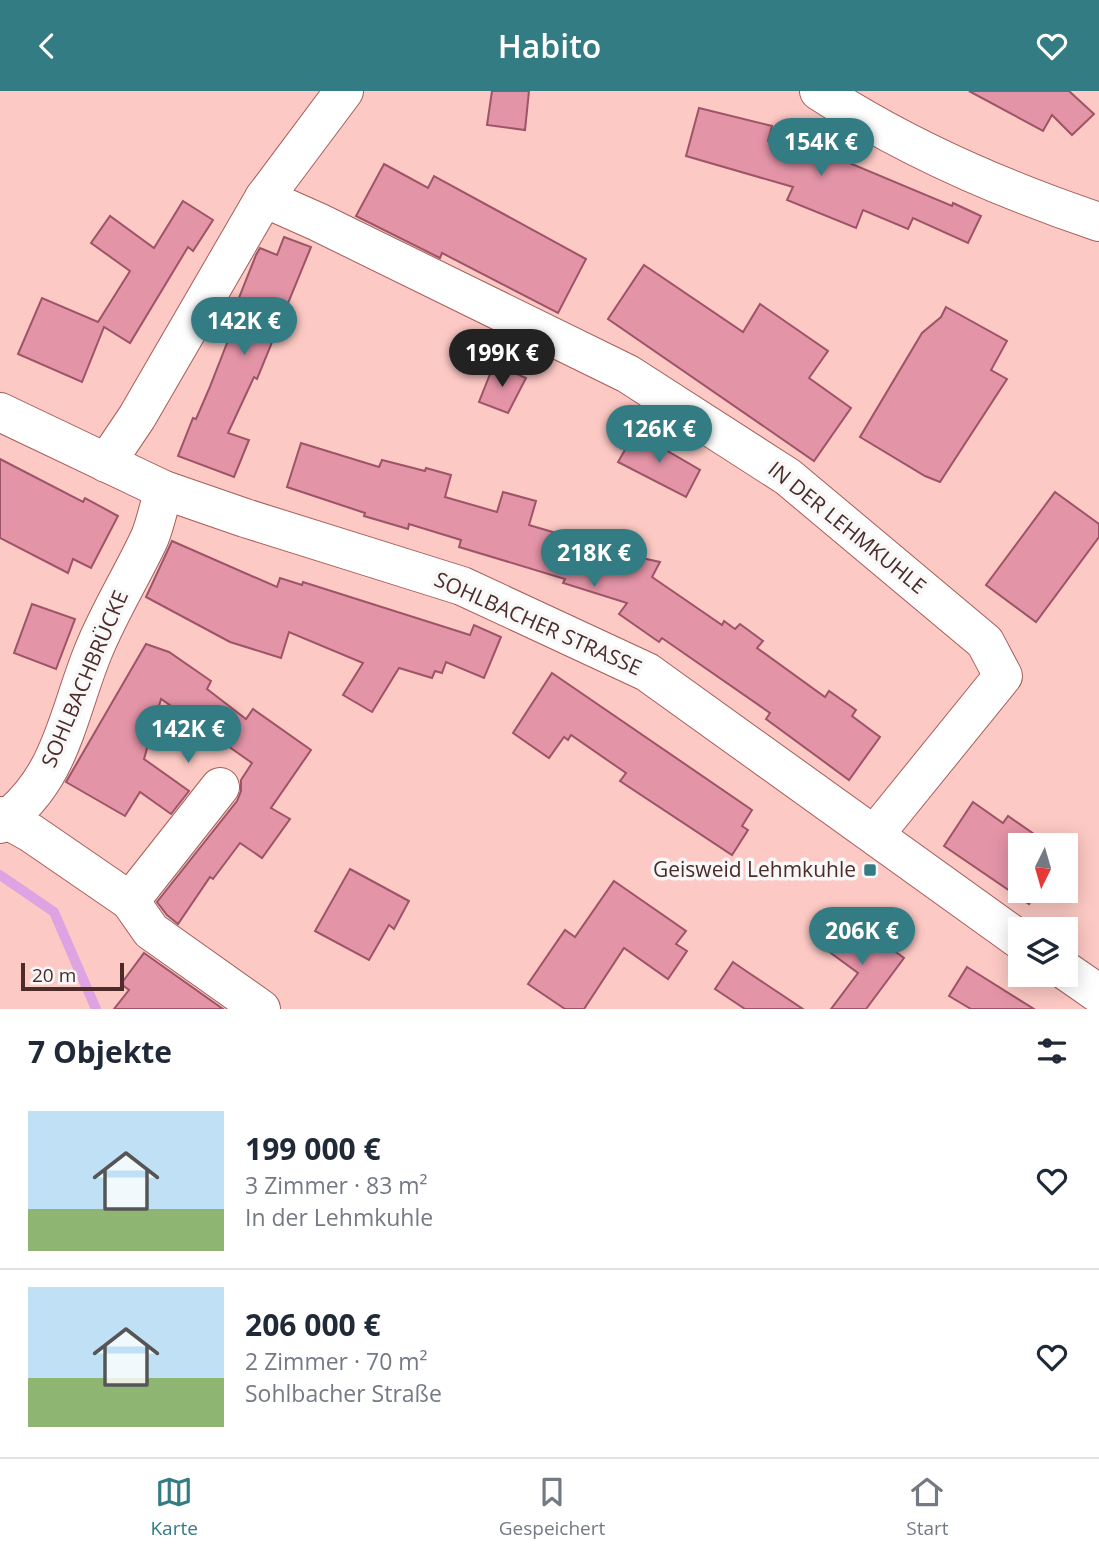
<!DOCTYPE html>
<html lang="de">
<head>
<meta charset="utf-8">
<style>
  :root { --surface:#fff; --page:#f2f2f3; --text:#1f2937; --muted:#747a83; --line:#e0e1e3; --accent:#347c83 }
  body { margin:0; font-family:"Open Sans",sans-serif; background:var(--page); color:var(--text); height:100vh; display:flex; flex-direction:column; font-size:26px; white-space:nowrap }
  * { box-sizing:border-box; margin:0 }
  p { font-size:23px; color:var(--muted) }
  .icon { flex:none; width:38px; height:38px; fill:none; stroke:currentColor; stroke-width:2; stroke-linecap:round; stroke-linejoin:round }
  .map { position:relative; height:918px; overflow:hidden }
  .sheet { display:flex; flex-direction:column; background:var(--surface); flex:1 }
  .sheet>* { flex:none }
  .needle { width:46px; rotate:185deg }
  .buttons { position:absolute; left:1008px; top:742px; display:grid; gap:14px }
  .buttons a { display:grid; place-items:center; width:70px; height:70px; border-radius:0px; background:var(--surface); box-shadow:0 4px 18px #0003; font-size:35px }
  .scale { position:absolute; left:21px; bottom:18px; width:103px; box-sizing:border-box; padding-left:7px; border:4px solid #4c2b29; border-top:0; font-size:19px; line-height:24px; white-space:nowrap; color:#4c2b29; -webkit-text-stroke:5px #f8f8f8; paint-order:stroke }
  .price { position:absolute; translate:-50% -60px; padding:0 16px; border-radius:24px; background:var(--accent); color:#fff; font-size:23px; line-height:46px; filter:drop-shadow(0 2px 4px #0008) }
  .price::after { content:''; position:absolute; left:50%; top:42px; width:21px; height:16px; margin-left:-10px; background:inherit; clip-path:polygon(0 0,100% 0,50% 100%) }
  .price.current { background:#222; color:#fff }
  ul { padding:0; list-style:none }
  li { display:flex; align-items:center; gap:21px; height:175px; padding:0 28px }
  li+li { border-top:2px solid var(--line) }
  li span { display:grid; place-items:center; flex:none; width:196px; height:140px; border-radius:0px; color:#555 }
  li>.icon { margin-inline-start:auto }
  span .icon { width:84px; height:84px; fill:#fffc; stroke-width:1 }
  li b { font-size:30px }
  h2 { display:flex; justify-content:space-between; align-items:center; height:84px; padding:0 28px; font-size:30px }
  header { display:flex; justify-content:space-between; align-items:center; height:91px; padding:0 28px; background:var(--accent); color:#fff; font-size:32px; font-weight:600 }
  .menu { display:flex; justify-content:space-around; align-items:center; height:98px; border-top:2px solid var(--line); background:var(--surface); font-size:19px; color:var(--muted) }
  .menu a { display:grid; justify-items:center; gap:4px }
  .menu .current { color:var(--accent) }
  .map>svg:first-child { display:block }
</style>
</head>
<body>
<header><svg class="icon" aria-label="back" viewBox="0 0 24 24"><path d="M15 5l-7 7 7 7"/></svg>Habito<svg class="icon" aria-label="heart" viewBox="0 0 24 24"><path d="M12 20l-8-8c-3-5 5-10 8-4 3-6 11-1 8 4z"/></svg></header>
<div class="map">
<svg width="1099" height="918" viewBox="0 0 1099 918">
  <rect width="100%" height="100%" fill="#fdc9c4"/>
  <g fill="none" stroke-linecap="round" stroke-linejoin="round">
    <!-- stream -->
    <path stroke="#dea3e2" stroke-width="10" d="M0 784 54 821 96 918"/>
  </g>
  <!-- building -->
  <g fill="#e494a7" stroke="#9d5467" stroke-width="2">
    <path d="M492 0H529L525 39 487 34Z"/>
    <path d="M969 0H1069L1094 23 1072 44 1052 24 1043 40Z"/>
    <path d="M699 17 772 35 768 50 818 69 821 60 952 115 953 112 981 125 968 152 913 127 908 138 863 119 856 137 787 109 793 96 686 65Z"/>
    <path d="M384 73 428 97 434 85 586 168 558 222 442 162 440 167 356 125Z"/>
    <path d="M183 110 213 129 193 160 188 156 130 252 104 236 82 291 18 263 42 207 98 231 130 180 91 152 110 125 154 157Z"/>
    <path d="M284 146 311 156 257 288 254 286 228 342 249 349 234 386 178 365 193 327 196 328 209 298 229 247 225 242 256 164 260 157 277 164Z"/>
    <path d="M644 174 743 241 760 213 828 260 809 287 851 317 814 370 608 228Z"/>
    <path d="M946 216 1007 250 991 279 1007 288 940 391 925 385 860 346 922 242 941 226Z"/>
    <path d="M494 273 526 287 508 322 479 311Z"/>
    <path d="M635 341 700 379 686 406 618 371Z"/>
    <path d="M301 352 379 376 382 369 425 380 426 377 451 384 445 406 497 421 503 401 536 410 529 434 593 453 592 456 660 471 652 486 722 534 724 530 735 538 740 533 763 550 757 557 825 606 829 600 856 619 852 625 880 646 849 689 766 628 770 622 662 547 659 551 619 523 627 512 563 492 565 488 459 456 461 449 409 433 408 438 364 425 365 422 287 396Z"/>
    <path d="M0 368 83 411 85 407 118 425 91 477 73 468 68 482 0 447Z"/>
    <path d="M1055 401 1099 433V446L1036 531 986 494Z"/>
    <path d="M172 450 277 496 280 487 302 494 303 491 470 544 474 534 501 546 484 587 446 571 442 582 435 580 432 587 399 577 372 621 343 604 363 572 289 541 281 567 230 551 146 506Z"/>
    <path d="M32 513 75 528 56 578 14 562Z"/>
    <path d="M146 553 169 561 211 590 207 598 246 628 253 618 311 659 271 717 290 728 262 767 240 752 213 788 210 786 178 833 167 824 157 811 237 710 241 700V689L252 672 161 608 144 668 189 700 171 723 140 701 125 725 66 691Z"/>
    <path d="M552 582 752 719 742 735 748 739 732 764 620 690 626 682 571 644 568 649 564 646 549 667 513 642Z"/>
    <path d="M973 711 1003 732 1008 725 1034 743 1029 750 1035 754H1020V800H1038L1029 813 944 755Z"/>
    <path d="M350 778 409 810 394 838 389 834 369 869 315 840Z"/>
    <path d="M614 790 686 840 676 853 687 860 668 888 624 857 584 918H565L528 893 565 839 575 846Z"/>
    <path d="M842 832 876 857 881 850 904 867 866 918H831L858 882 824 857Z"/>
    <path d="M144 862 223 918H114L129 899 121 893Z"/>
    <path d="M733 871 746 880 803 918H745L715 898Z"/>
    <path d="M967 876 1034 918H971L949 905Z"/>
  </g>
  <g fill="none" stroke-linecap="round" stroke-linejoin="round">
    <defs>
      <g id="minor">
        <path d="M819 0C906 57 1001 98 1099 131"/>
        <path d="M264 107 318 131 628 283 788 386 985 551 1003 585 875 743"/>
        <path d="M0 321 164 399 245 427 462 495 647 581 1020 849"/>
        <path d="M106 372 137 326 264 107 344 0"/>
        <path d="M0 725 31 742 130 810 220 696"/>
        <path d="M0 733C61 690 67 625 93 561 109 521 132 485 150 446 156 431 159 414 164 399"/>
        <path d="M130 810 151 840 261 918"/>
        <path d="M1066 880 1099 903"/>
      </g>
    </defs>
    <!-- minor casing -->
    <use href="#minor" stroke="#a85d58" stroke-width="40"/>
    <!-- minor -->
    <use href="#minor" stroke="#fff" stroke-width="38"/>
  </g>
  <!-- markers -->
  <rect fill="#347c83" stroke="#f8f8f8" stroke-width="2.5" x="863" y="772" width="14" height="14" rx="3.5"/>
  <g text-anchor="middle" stroke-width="7" stroke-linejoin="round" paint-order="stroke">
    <!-- street labels -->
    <g font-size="21" fill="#4c2b29" stroke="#f8f8f8">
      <text transform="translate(847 437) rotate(39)" y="7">IN DER LEHMKUHLE</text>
      <text transform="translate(538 533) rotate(24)" y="7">SOHLBACHER STRASSE</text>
      <text transform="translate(85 588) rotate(-67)" y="7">SOHLBACHBRÜCKE</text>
    </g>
    <!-- poi labels -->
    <g font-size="21" fill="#4c2b29" stroke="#f8f8f8" text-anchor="end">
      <text x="856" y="786">Geisweid Lehmkuhle</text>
    </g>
  </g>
</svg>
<div class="buttons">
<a><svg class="needle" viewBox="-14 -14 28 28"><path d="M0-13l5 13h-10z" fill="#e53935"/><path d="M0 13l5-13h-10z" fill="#747a83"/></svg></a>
<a><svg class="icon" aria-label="layers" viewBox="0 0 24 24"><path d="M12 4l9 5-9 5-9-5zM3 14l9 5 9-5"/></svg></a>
</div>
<div class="scale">20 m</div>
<b class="price" style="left:821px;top:87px">154K €</b>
<b class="price" style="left:244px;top:266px">142K €</b>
<b class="price current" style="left:502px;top:298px">199K €</b>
<b class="price" style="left:659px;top:374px">126K €</b>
<b class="price" style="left:594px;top:498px">218K €</b>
<b class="price" style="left:188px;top:674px">142K €</b>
<b class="price" style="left:862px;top:876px">206K €</b>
</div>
<section class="sheet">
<h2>7 Objekte<svg class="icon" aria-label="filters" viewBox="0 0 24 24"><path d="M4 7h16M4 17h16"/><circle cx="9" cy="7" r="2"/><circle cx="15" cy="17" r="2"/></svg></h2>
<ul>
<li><span style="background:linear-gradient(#bfe0f5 70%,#8fb573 0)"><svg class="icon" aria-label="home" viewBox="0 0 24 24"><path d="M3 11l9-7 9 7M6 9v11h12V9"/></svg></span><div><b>199 000 €</b><p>3 Zimmer · 83 m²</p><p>In der Lehmkuhle</p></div><svg class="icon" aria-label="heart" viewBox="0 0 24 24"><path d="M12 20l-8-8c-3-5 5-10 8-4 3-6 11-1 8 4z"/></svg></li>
<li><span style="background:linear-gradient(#bfe0f5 65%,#8fb573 0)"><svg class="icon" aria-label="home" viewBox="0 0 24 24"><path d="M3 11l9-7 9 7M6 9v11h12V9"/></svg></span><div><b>206 000 €</b><p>2 Zimmer · 70 m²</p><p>Sohlbacher Straße</p></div><svg class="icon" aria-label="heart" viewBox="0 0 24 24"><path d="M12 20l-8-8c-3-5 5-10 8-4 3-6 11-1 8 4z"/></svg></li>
</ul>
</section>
<nav class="menu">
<a class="current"><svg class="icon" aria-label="map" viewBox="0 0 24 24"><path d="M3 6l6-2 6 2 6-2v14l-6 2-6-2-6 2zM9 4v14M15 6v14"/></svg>Karte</a>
<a><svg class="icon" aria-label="saved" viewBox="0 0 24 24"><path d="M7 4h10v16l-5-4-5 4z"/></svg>Gespeichert</a>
<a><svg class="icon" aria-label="home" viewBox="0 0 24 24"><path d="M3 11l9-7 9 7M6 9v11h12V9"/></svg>Start</a>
</nav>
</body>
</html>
